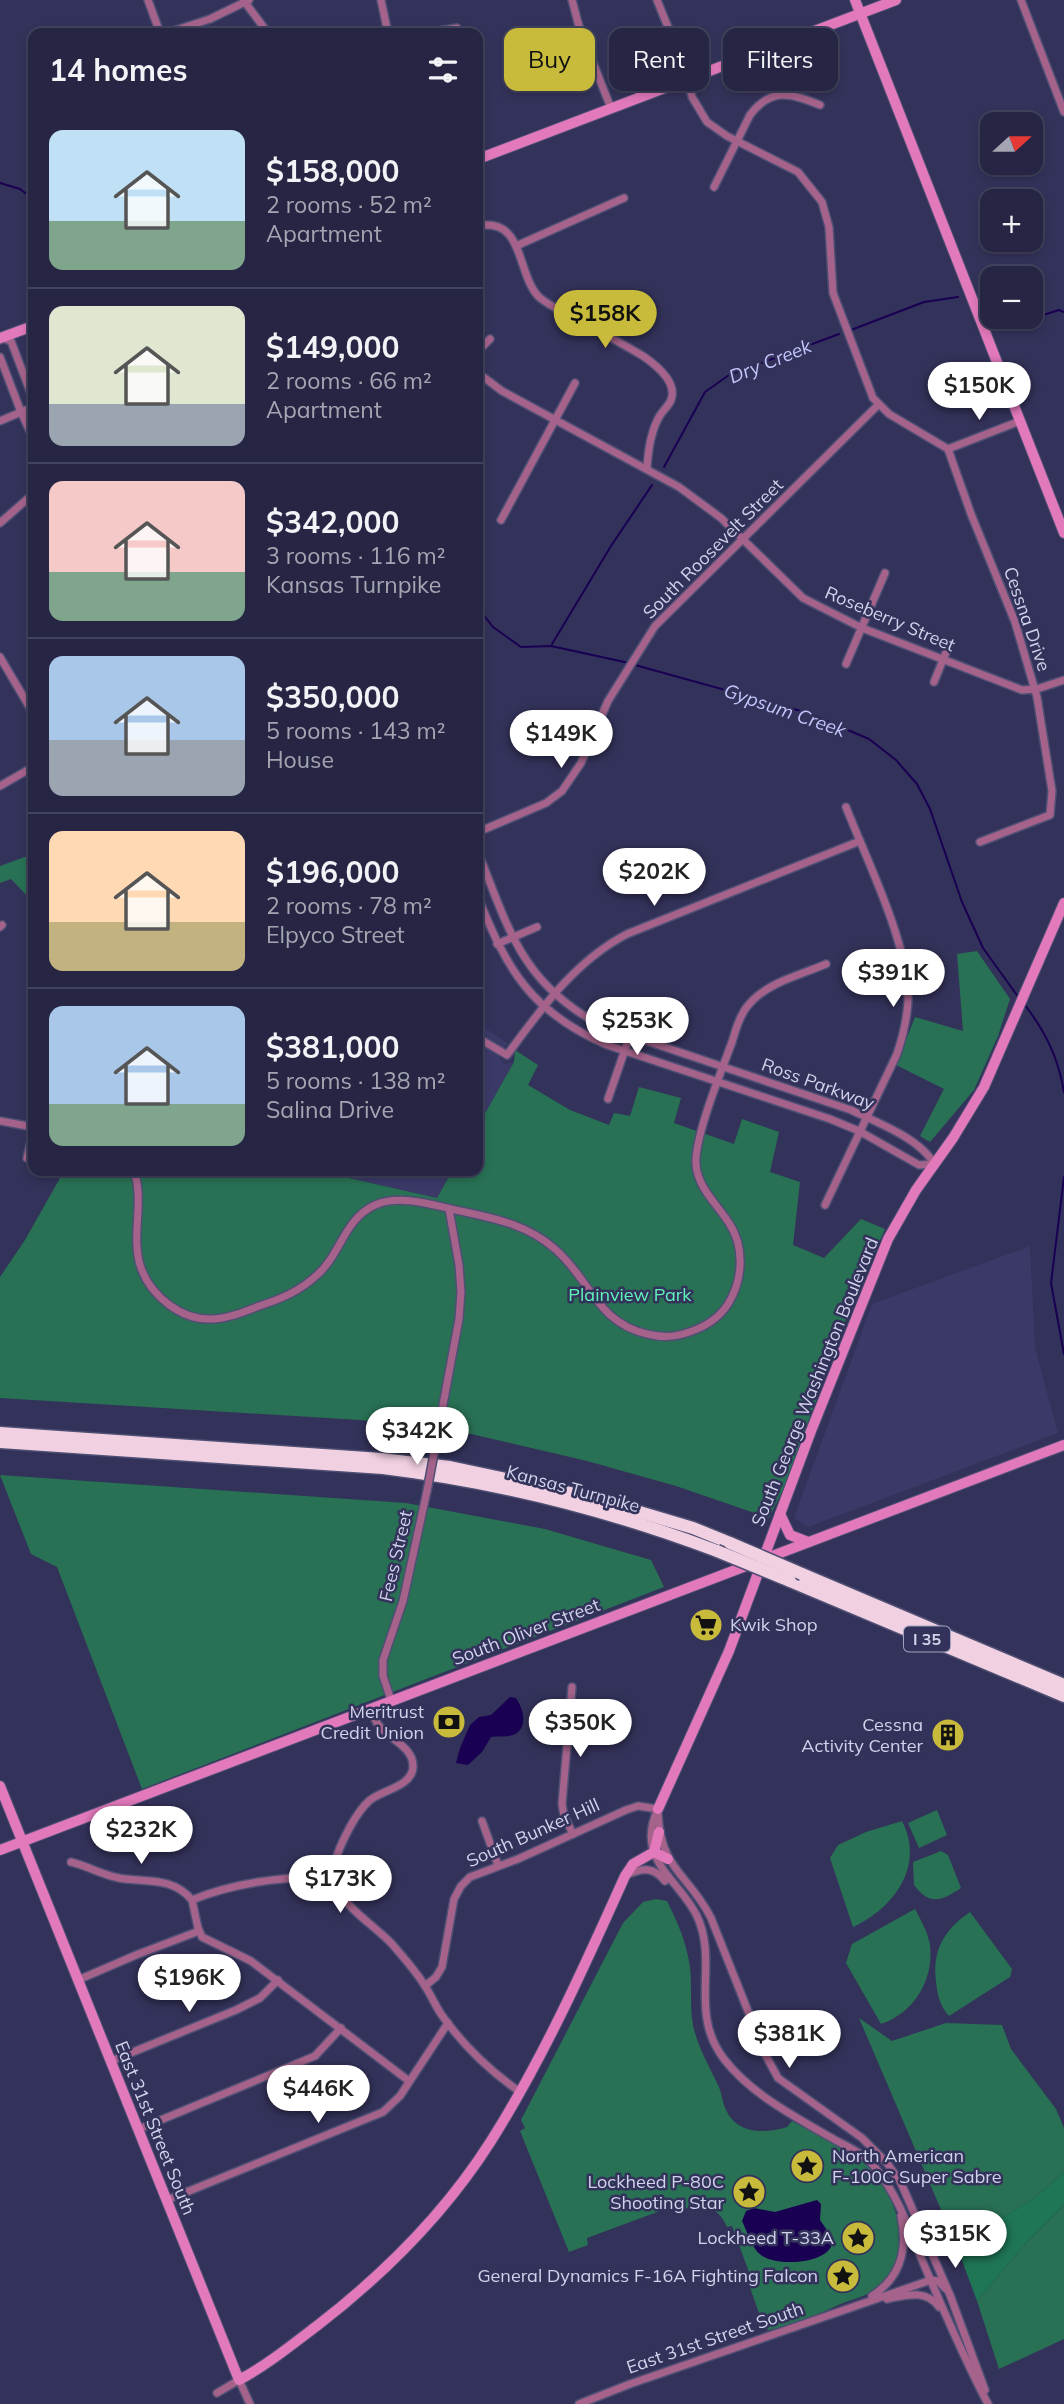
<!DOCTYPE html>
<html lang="en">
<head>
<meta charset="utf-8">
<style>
  :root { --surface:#262644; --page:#32324f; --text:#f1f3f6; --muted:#a4a5b2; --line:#42435d; --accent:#c8bb3b }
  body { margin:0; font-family:Mulish,sans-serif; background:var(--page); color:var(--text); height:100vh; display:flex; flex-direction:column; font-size:26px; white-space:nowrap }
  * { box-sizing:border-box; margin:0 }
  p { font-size:23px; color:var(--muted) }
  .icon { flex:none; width:38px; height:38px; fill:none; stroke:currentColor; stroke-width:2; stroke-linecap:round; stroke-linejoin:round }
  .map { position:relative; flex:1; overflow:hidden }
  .details { position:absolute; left:28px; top:28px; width:455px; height:1148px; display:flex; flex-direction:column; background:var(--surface); border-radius:14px; box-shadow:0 4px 10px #0003,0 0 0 2px var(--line) }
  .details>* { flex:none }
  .hud { position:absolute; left:504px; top:28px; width:455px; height:63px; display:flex; gap:14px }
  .needle { width:46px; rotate:69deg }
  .tools { position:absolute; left:980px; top:112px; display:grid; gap:14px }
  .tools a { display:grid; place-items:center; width:63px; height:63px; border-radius:14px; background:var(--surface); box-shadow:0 4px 10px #0003,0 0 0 2px var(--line); font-size:35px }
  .price { position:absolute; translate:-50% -60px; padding:0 16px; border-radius:24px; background:#fff; color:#222; font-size:23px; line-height:46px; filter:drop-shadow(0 2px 4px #0008) }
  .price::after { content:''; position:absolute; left:50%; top:42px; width:21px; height:16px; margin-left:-10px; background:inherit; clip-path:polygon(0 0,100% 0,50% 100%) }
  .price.selected { background:var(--accent); color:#111 }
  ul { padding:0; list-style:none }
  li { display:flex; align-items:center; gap:21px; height:175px; padding:0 21px }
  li+li { border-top:2px solid var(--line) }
  li span { display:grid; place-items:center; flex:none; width:196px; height:140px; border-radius:14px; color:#555 }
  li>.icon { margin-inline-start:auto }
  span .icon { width:84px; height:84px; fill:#fffc; stroke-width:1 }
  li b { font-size:30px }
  h2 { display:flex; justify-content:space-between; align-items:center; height:84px; padding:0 21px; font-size:30px }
  .tag { padding:0 24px; border-radius:14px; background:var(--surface); box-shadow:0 4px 10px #0003,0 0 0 2px var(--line); font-size:24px; line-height:63px }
  .tag.selected { background:var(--accent); color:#111 }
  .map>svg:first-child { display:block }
</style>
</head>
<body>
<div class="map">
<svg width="1064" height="2404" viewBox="0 0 1064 2404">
  <rect width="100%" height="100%" fill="#33325a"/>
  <!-- built -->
  <g fill="#3b3968">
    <path d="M478 1023 509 1044 501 1049 498 1055 504 1064 514 1062 478 1126Z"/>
    <path d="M318 1171H452L437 1198Z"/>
    <path d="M1030 1246 1035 1348 1058 1433 808 1527 794 1518 872 1304Z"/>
  </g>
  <!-- green -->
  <g fill="#287154">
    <path d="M33 854V902L11 879 0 883V866Z"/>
    <path d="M977 951 1010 999 998 1036 974 1090 930 1142 920 1136 944 1089 896 1065 915 1017 963 1031 957 954Z"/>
    <path d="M515 1050 538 1065 528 1085 570 1110 609 1125 614 1113 630 1116 639 1087 681 1098 674 1123 734 1144 742 1119 779 1132 770 1172 800 1182 793 1245 824 1258 861 1219 885 1229 851 1306 783 1490 769 1518 676 1486 587 1461 471 1434 360 1420 0 1398V1277L25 1240 64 1171H318L437 1198 452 1171H478V1126L514 1062Z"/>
    <path d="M0 1475 406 1503 545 1529 651 1560 664 1587 142 1789 57 1567 31 1554Z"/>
    <path d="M937 1810 947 1835 919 1848 908 1823Z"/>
    <path d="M902 1821C925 1866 894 1908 853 1927L830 1858 838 1845 866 1832Z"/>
    <path d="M941 1851 948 1855 961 1888C941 1901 930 1906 914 1885L913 1862Z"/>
    <path d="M656 1899 667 1901C677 1921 685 1939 689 1961 693 1982 689 2004 693 2025 697 2045 709 2066 718 2085 722 2093 722 2102 726 2110 737 2134 764 2134 787 2127L792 2121C818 2136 849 2145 870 2168 897 2197 919 2259 879 2288 866 2297 848 2300 834 2307 814 2316 790 2328 768 2330L764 2327 749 2285 753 2283 732 2226 727 2227C716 2202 697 2204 675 2212L668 2208 587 2238 588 2245 569 2252 520 2131 525 2128 521 2120 623 1923 643 1902Z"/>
    <path d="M915 1909C921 1921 928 1932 930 1945 934 1980 914 2013 881 2024L846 1963 852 1944Z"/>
    <path d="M970 1912 1012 1969 1010 1977 949 2016C940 2006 937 1994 936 1981 932 1950 945 1929 970 1912Z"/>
    <path d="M859 2018 892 2041 946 2023 1002 2025 1011 2049 1056 2109 1064 2128V2172L1037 2196 957 2247Z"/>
    <path d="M1064 2205V2339L999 2369 977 2301 1026 2243Z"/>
  </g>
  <!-- forest -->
  <path fill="#1f7655" d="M1064 2172V2205L1026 2243 977 2301 957 2247 1037 2196Z"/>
  <!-- water -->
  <g fill="#190052">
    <path d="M510 1697 516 1698C525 1711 529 1732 509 1736 503 1737 497 1736 491 1737L482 1752 468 1765 456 1763 460 1748 470 1725 479 1717 491 1715Z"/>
    <path d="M817 2200 821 2204 820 2220 833 2239C833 2265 776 2267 761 2255 752 2249 747 2231 742 2221L746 2211 754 2208 775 2212Z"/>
  </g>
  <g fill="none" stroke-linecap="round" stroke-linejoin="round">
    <!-- stream -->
    <g stroke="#190052" stroke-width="2">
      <path d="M0 183 20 189 33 199"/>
      <path d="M988 296 992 297"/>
      <path d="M1031 315 1034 318 1059 310 1064 312"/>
      <path d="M851 330 924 302 958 297"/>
      <path d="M664 467 705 392 729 375 839 334"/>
      <path d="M478 608 493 627 521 647 551 646 629 663"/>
      <path d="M552 644 611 546 652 485"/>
      <path d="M635 665 808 713 869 739 896 760 917 784 930 809 962 902 983 948 1019 998"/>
      <path d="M1025 1005C1046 1033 1058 1057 1064 1092"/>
      <path d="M1064 1177 1051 1283 1064 1354"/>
    </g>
    <defs>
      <g id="street">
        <path d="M148 0 160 33"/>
        <path d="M381 0 388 33"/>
        <path d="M572 0 580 30 611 108"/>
        <path d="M657 0 685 69 692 97 707 122 727 136 798 172 822 202 829 227 833 293 873 398 889 414 948 449"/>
        <path d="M1021 0 1064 112"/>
        <path d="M244 1 268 33"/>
        <path d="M167 33 210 19 249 0"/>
        <path d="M426 33 457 28"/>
        <path d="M714 187 750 115C771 87 791 93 820 105"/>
        <path d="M478 226C525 217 516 274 539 297 549 306 564 312 576 319 599 331 621 343 643 356 656 365 678 382 671 400 668 407 661 412 658 419 650 434 648 452 647 468"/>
        <path d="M516 246 624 198"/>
        <path d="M0 340 2 338 11 341 33 399"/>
        <path d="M478 351 490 339"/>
        <path d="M0 357 21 412 33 438"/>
        <path d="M478 373 502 391 679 487 721 518 803 598 862 628 1022 690 1037 689 1064 680"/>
        <path d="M0 421 33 407"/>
        <path d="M948 449 971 514 1015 622 1037 697 1052 791 1050 815 980 842"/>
        <path d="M948 449 1020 421"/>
        <path d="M501 520 575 383"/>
        <path d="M0 523 33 494"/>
        <path d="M0 657 33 713"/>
        <path d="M846 664 885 573"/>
        <path d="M934 682 949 645"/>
        <path d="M0 786 33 767"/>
        <path d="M478 832 546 803 562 791 581 763 608 701 655 626 878 405"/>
        <path d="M478 852C509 930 522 984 602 1026L851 1110C876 1122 921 1139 934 1164L919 1165 859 1131 830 1119 607 1045C531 1012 507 970 478 897"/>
        <path d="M0 927 2 925"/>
        <path d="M497 944 537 927"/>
        <path d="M478 1038 507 1055C541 1009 575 961 627 934L860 841"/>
        <path d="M608 1099 640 1006"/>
        <path d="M0 1121 33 1127"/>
        <path d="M27 1158 33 1132"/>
        <path d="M134 1171C145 1202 130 1237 141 1268 151 1296 181 1320 211 1319 227 1319 244 1312 259 1306 281 1299 300 1291 317 1275 341 1254 344 1219 375 1205 402 1193 438 1207 465 1212 498 1219 529 1226 555 1249 591 1280 596 1322 647 1334 659 1337 671 1338 683 1334 701 1329 718 1320 728 1304 743 1280 745 1247 729 1223 717 1204 698 1188 696 1165 694 1137 722 1070 732 1042 735 1032 738 1021 743 1013 745 1008 751 1002 754 999 773 981 803 974 826 964"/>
        <path d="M825 1205 897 1054C903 1036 907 1019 908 1001 909 944 867 861 846 807"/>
        <path d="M435 1448 459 1319 461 1292 459 1265 449 1209"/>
        <path d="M572 1687 562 1804 564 1816 573 1834"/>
        <path d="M391 1700 383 1676V1660L403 1601 427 1491"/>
        <path d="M370 1708C372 1713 374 1718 377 1723 386 1738 414 1746 413 1767 412 1787 381 1790 369 1801 361 1808 355 1818 350 1827 343 1840 329 1867 334 1882 344 1908 373 1924 392 1944 403 1957 416 1971 425 1986 431 1995 435 2005 441 2014 462 2044 490 2071 520 2092"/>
        <path d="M658 1809C634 1859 679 1879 697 1916 719 1963 688 2012 724 2059 750 2093 793 2116 830 2137 847 2147 865 2153 877 2170 898 2196 909 2229 922 2260 943 2309 963 2357 988 2404"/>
        <path d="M658 1814C661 1871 689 1874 711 1918L765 2054 778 2078 862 2138 887 2163 901 2183 950 2295 985 2390"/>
        <path d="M482 1821 498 1865"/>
        <path d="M71 1862C88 1866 102 1875 119 1878 146 1883 172 1876 192 1900"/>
        <path d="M626 1875C642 1868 653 1866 665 1881"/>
        <path d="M192 1900 198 1928 202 1937 251 1961 409 2081"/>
        <path d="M192 1900C238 1881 284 1878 333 1875"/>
        <path d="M78 1980 136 1955 199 1931"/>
        <path d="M425 1986 436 1977 442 1967 454 1899 461 1886 470 1877 518 1859 626 1810 638 1806 658 1809"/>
        <path d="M111 2061 236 2010 260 1998 278 1980"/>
        <path d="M139 2129 315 2056 341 2028"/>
        <path d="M167 2200 383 2112 400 2096 448 2023"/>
        <path d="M872 2296C901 2277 908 2250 901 2216"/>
        <path d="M887 2299C907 2295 926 2289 939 2307"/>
        <path d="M217 2393 239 2380 250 2404"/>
        <path d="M579 2404 630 2384 931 2280 938 2281 946 2289"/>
      </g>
      <g id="secondary">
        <path d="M855 0 1064 533"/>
        <path d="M478 159 896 0"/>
        <path d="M0 338 33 326"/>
        <path d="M780 1514 790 1535 808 1542"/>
        <path d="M0 1786 239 2380C267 2365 293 2344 318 2325 384 2274 446 2212 491 2141 544 2057 585 1965 625 1876L633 1864 654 1852 659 1832"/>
        <path d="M658 1809 729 1651 811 1431 888 1239 916 1190 953 1138 984 1087 1064 903"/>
        <path d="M0 1850 1064 1445"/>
        <path d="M654 1852 668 1859"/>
      </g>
      <g id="highway">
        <path d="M0 1433 381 1459 450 1467 589 1497 693 1528 730 1543"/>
        <path d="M0 1442 383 1468C497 1482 609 1510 717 1551"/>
        <path d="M802 1574 1064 1685"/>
        <path d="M790 1581 1064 1696"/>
      </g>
    </defs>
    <!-- street casing -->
    <use href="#street" stroke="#4f4f74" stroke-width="10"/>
    <!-- secondary casing -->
    <use href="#secondary" stroke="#4f4f74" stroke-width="12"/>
    <!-- highway casing -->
    <use href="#highway" stroke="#4f4f74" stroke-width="15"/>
    <!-- street -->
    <use href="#street" stroke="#a5638b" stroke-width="7"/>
    <!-- secondary -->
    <use href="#secondary" stroke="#e279bb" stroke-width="10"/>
    <!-- highway -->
    <use href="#highway" stroke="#f1d0e2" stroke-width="12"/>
    <defs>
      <path id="street-bridge" d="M427 1491 435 1448"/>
      <g id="highway-bridge">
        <path d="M730 1543 802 1574"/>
        <path d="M717 1551 790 1581"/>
      </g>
    </defs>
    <!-- street-bridge casing -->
    <use href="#street-bridge" stroke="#4f4f74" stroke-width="10" stroke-linecap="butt"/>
    <!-- highway-bridge casing -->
    <use href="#highway-bridge" stroke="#4f4f74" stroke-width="15" stroke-linecap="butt"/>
    <!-- street-bridge -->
    <use href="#street-bridge" stroke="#a5638b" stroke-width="7"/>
    <!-- highway-bridge -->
    <use href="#highway-bridge" stroke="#f1d0e2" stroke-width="12"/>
  </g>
  <!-- icons -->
  <defs>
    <symbol id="supermarket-disc" viewBox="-11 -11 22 22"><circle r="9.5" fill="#c8bb3b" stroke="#33325a"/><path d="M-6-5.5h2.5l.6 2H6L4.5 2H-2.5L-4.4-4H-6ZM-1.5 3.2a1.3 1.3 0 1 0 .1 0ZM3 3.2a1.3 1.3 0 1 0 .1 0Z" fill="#111"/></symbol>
    <symbol id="bank-disc" viewBox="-11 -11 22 22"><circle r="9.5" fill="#c8bb3b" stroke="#33325a"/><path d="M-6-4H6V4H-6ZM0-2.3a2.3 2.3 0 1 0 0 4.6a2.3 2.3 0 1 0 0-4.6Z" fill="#111"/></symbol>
    <symbol id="building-disc" viewBox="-11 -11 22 22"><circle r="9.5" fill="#c8bb3b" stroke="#33325a"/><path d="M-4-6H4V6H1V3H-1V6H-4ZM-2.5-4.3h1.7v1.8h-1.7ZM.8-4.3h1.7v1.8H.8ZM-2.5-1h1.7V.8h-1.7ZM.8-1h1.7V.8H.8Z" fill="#111"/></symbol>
    <symbol id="sight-disc" viewBox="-11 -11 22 22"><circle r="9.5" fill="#c8bb3b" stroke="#33325a"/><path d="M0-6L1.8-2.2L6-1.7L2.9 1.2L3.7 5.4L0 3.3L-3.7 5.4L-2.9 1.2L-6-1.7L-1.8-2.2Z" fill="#111"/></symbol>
  </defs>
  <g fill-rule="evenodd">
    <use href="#supermarket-disc" x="687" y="1606" width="38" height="38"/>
    <use href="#bank-disc" x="430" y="1703" width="38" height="38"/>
    <use href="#building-disc" x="929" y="1716" width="38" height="38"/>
    <use href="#sight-disc" x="788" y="2147" width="38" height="38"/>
    <use href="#sight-disc" x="730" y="2173" width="38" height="38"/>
    <use href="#sight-disc" x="839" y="2219" width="38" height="38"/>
    <use href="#sight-disc" x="824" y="2257" width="38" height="38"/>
  </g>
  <g text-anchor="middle" stroke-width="5" stroke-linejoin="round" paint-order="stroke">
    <!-- shield labels -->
    <rect fill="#33325a" stroke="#a2a2c0" stroke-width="2" x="904" y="1626.5" width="46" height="25" rx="5"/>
    <g font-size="16" font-weight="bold" fill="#d1d2eb">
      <text x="927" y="1645">I 35</text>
    </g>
    <!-- street labels -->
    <g font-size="18" fill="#d1d2eb" stroke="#33325a">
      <text transform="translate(713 549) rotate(-45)" y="6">South Roosevelt Street</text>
      <text transform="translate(890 619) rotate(23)" y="6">Roseberry Street</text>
      <text transform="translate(1027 619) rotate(71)" y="6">Cessna Drive</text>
      <text transform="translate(818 1084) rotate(20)" y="6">Ross Parkway</text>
      <text transform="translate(815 1382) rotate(-68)" y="6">South George Washington Boulevard</text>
      <text transform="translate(573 1489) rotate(15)" y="6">Kansas Turnpike</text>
      <text transform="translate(396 1556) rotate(-77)" y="6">Fees Street</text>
      <text transform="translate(526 1632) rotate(-21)" y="6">South Oliver Street</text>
      <text transform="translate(533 1833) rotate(-24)" y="6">South Bunker Hill</text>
      <text transform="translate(155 2128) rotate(68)" y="6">East 31st Street South</text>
      <text transform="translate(715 2338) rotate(-19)" y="6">East 31st Street South</text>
    </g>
    <!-- park labels -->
    <g font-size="18" fill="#60f5b9" stroke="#33325a">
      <text x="630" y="1301">Plainview Park</text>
    </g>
    <!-- poi labels -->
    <g font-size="18" fill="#d1d2eb" stroke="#33325a" text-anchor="end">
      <text x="730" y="1631" text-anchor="start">Kwik Shop</text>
      <text x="424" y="1718">Meritrust<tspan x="424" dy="21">Credit Union</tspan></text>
      <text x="923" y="1731">Cessna<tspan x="923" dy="21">Activity Center</tspan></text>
      <text x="832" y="2162" text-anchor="start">North American<tspan x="832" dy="21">F-100C Super Sabre</tspan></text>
      <text x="724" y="2188">Lockheed P-80C<tspan x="724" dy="21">Shooting Star</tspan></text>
      <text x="834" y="2244">Lockheed T-33A</text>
      <text x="818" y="2282">General Dynamics F-16A Fighting Falcon</text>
    </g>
    <!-- water labels -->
    <g font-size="19" font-style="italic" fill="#c4c5fc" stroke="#33325a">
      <text transform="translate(770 361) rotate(-22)" y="7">Dry Creek</text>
      <text transform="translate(785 710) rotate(19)" y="7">Gypsum Creek</text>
    </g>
  </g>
</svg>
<div class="tools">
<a><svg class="needle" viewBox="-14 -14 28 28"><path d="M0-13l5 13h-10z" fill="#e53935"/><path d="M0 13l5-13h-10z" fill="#a4a5b2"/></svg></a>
<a>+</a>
<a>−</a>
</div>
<b class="price selected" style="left:605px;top:350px">$158K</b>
<b class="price" style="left:979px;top:422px">$150K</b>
<b class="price" style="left:561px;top:770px">$149K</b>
<b class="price" style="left:654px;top:908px">$202K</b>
<b class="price" style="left:893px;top:1009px">$391K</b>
<b class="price" style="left:637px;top:1057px">$253K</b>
<b class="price" style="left:417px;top:1467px">$342K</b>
<b class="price" style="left:580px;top:1759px">$350K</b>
<b class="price" style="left:141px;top:1866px">$232K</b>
<b class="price" style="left:340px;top:1915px">$173K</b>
<b class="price" style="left:189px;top:2014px">$196K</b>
<b class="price" style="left:789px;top:2070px">$381K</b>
<b class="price" style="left:318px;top:2125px">$446K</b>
<b class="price" style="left:955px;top:2270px">$315K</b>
<div class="hud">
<a class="tag selected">Buy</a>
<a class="tag">Rent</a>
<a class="tag">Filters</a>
</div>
<section class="details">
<h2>14 homes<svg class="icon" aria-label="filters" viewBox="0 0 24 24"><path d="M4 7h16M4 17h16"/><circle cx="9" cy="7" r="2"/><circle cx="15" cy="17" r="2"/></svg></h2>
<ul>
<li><span style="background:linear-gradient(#bfe0f5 65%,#7fa58c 0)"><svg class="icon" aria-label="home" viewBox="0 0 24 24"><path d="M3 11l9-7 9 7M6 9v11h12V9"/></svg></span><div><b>$158,000</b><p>2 rooms · 52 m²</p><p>Apartment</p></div></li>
<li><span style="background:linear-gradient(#dfe7d0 70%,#9aa5b1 0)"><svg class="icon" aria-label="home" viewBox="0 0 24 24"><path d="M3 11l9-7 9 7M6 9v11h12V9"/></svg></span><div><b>$149,000</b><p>2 rooms · 66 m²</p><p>Apartment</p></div></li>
<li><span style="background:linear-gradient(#f6c9c9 65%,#7fa58c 0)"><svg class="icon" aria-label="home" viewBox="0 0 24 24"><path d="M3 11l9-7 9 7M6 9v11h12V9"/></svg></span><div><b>$342,000</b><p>3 rooms · 116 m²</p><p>Kansas Turnpike</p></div></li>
<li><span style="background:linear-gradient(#a9c7e8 60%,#9aa5b1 0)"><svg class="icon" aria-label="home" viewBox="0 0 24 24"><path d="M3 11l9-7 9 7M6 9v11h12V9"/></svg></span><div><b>$350,000</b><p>5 rooms · 143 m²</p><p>House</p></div></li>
<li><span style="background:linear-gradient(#ffd9b3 65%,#c2b280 0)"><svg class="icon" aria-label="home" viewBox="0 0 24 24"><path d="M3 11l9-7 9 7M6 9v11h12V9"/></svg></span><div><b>$196,000</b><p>2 rooms · 78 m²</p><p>Elpyco Street</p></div></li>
<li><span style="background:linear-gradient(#a9c7e8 70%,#7fa58c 0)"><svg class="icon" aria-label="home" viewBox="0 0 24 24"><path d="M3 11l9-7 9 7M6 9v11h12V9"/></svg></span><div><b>$381,000</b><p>5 rooms · 138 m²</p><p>Salina Drive</p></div></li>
</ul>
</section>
</div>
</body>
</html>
